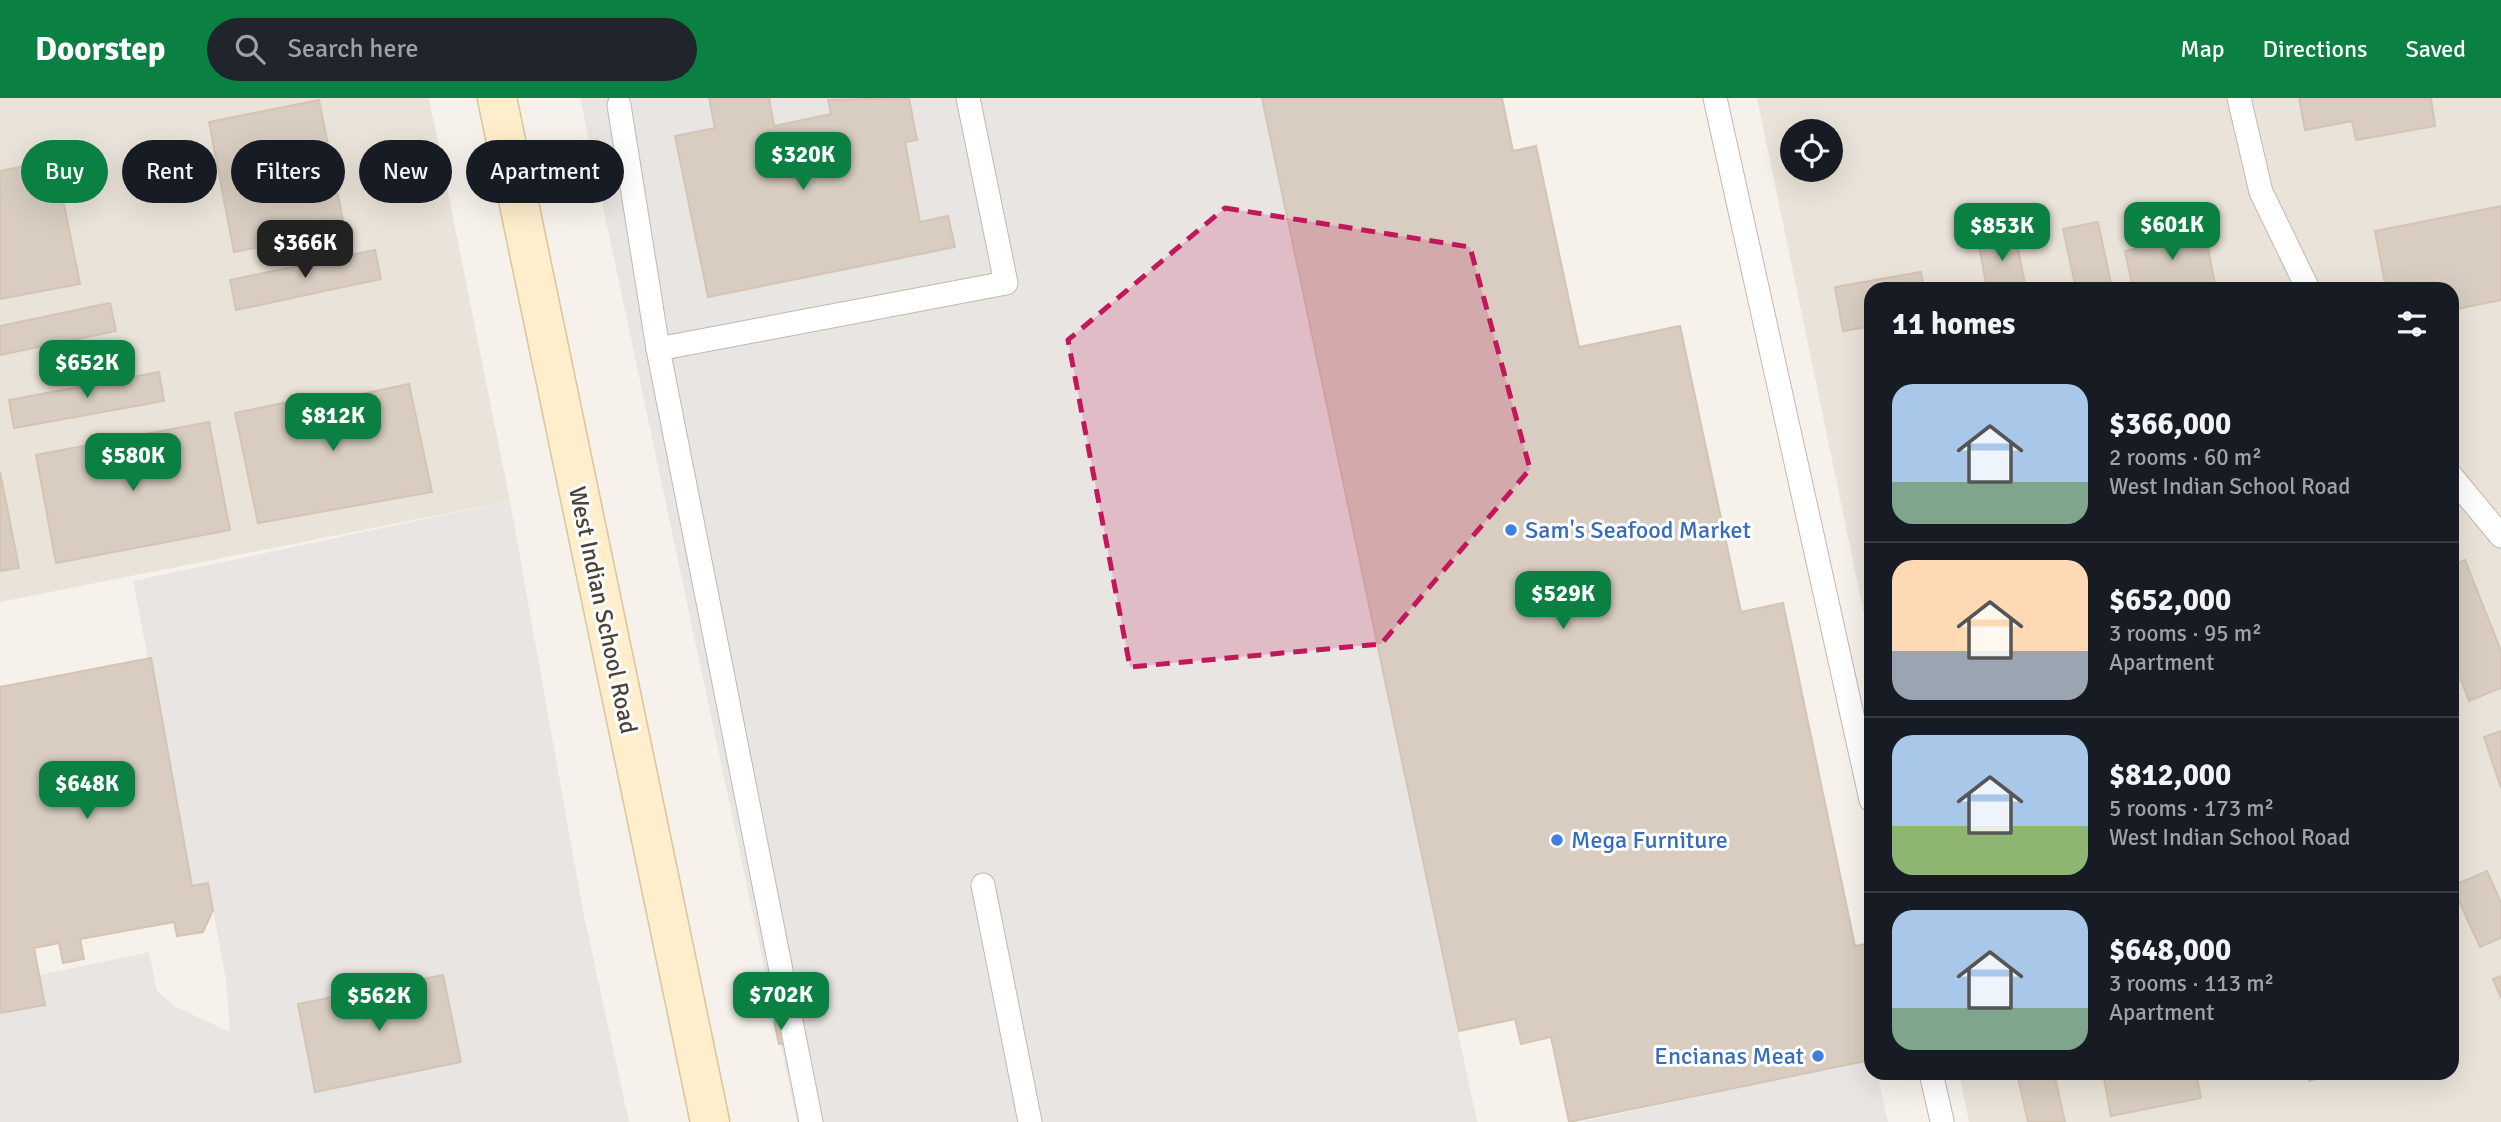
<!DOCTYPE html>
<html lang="en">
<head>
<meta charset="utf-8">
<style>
  :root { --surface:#171b24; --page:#20242c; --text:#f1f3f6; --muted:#9ea1a6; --line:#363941; --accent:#0b8043 }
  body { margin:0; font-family:Signika,sans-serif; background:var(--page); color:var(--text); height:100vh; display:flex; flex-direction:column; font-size:26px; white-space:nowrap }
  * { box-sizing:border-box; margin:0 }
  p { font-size:23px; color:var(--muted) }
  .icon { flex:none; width:38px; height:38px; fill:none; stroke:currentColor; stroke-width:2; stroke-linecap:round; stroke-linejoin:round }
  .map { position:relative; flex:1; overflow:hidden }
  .panel { position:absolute; left:1864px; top:184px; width:595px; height:798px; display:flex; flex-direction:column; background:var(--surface); border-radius:21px; box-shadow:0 7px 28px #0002 }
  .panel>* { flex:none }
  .guide { position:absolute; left:21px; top:42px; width:665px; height:63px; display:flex; gap:14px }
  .tools { position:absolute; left:1780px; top:21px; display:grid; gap:14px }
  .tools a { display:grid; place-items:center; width:63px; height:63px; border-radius:50%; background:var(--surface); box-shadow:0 7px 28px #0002; font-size:35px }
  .price { position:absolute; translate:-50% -60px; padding:0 16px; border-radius:14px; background:var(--accent); color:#fff; font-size:23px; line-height:46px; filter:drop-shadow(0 2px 4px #0008) }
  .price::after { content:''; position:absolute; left:50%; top:42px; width:21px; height:16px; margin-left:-10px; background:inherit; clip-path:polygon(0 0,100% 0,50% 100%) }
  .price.on { background:#222; color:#fff }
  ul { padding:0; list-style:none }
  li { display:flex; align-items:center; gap:21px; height:175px; padding:0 28px }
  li+li { border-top:2px solid var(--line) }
  li span { display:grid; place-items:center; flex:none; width:196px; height:140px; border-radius:21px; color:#555 }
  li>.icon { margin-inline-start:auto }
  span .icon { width:84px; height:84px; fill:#fffc; stroke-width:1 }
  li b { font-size:30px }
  h2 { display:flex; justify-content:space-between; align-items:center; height:84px; padding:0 28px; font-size:30px }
  .pill { padding:0 24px; border-radius:32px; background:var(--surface); box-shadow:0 7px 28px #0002; font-size:24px; line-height:63px }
  .pill.on { background:var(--accent); color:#fff }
  header { display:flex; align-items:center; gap:42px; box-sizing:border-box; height:98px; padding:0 35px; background:var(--accent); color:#fff }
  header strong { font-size:33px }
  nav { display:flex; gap:38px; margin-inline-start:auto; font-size:24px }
  .search { width:490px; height:63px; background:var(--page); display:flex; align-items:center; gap:18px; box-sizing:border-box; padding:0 24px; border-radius:38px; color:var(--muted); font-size:26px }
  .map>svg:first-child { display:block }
</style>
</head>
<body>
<header>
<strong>Doorstep</strong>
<div class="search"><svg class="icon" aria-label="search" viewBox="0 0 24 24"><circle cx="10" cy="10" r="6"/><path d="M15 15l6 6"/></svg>Search here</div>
<nav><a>Map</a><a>Directions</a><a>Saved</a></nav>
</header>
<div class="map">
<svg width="2501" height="1024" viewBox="0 0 2501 1024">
  <rect width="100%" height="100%" fill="#f6f2eb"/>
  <!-- residential -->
  <g fill="#eae3d9" fill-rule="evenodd">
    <path d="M0 0H429L510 403 0 504Z"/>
    <path d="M1757 0H2501V1024H1969L1959 975H2452V191H1871V550ZM1792 33H1830V72H1792Z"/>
  </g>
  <!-- parking -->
  <g fill="#e8e5e3">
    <path d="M580 0H1262L1477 1024H797Z"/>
    <path d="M510 403 583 813 629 1024H0V915L39 877 149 854 157 893 174 908 230 934 226 882 208 785 192 788 133 483Z"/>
    <path d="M1871 962V975H1877L1888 1024H1580Z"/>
  </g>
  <!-- building -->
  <g fill="#d8cdc0" stroke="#d3c4b3" stroke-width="2">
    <path d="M709 0H769L774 28 831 16 828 2 909 0 917 42 905 44 920 124 948 118 955 149 708 199 675 38 715 30Z"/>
    <path d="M1262 0H1502L1513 53 1536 48 1579 249 1680 228 1741 514 1783 505 1855 848 1866 846 1871 867V962L1569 1024 1551 939 1521 946 1515 921 1459 933Z"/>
    <path d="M2299 0H2431L2435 28 2356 42 2352 23 2305 32Z"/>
    <path d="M319 2 345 133 234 154 209 24Z"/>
    <path d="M55 62 80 186 0 201V73Z"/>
    <path d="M2501 108V202L2452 212V191H2386L2375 133Z"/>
    <path d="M2098 124 2111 185 2076 191 2063 131Z"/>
    <path d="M2177 124 2180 140 2205 135 2216 191H2133L2125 153 2153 147 2149 129Z"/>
    <path d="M2015 136 2026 191H1987L1978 142Z"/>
    <path d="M375 152 381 181 236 212 230 182Z"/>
    <path d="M1921 174 1924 191H1871V250L1867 229 1843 233 1835 189Z"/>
    <path d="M110 205 116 233 0 257V228Z"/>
    <path d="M159 274 164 303 14 330 9 302Z"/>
    <path d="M409 286 432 394 258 425 235 315 308 300 310 307Z"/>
    <path d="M209 324 230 432 56 465 36 357Z"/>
    <path d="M0 374 19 470 0 473Z"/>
    <path d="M2465 462 2501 553V590L2469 603 2461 582 2452 586V467Z"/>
    <path d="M151 560 192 788 208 785 213 812 203 834 177 838 174 824 80 841 84 861 63 865 59 845 34 850 45 907 0 915V589Z"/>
    <path d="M2501 633V690L2484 639Z"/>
    <path d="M2487 773 2501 805V840L2480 849 2452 788Z"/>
    <path d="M443 877 461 964 315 994 298 906Z"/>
    <path d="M2501 878V900L2493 881Z"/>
    <path d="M783 922 788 945 779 946 774 923Z"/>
    <path d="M2017 975H2054L2065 1024H2028Z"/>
    <path d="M2103 975H2196L2201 1000 2111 1018Z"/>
    <path d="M2306 975H2335L2309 983Z"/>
  </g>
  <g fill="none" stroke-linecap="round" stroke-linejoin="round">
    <defs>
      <g id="service">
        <path d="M1715 0 1871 702"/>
        <path d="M2239 0 2261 94 2308 191"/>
        <path d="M619 7 658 251 1006 185 968 0"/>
        <path d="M658 251 811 1024"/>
        <path d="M2452 379 2501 438"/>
        <path d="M983 787 1030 1024"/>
        <path d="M1931 975 1942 1023"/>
      </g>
      <path id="secondary" d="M497 0 710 1024"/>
    </defs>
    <!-- service casing -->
    <use href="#service" stroke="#c2b9ad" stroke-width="25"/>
    <!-- secondary casing -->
    <use href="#secondary" stroke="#dac49c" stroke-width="41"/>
    <!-- service -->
    <use href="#service" stroke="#fff" stroke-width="23"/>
    <!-- secondary -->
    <use href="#secondary" stroke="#fec" stroke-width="38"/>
  </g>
  <!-- marked area -->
  <path fill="#c2185b" fill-opacity="0.2" stroke="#c2185b" stroke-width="5" stroke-dasharray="14 9" stroke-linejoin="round" d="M1225 110 1470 149 1530 371 1381 546 1130 569 1068 242Z"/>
  <!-- markers -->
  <g fill="#3f7fe0" stroke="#fff" stroke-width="2.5">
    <circle cx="1511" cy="432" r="7"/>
    <circle cx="1557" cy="742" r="7"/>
    <circle cx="1818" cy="958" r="7"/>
  </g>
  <g text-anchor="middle" stroke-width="6" stroke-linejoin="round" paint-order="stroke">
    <!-- shop labels -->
    <g font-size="24" fill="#366cbe" stroke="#fff" text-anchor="start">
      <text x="1525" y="440">Sam's Seafood Market</text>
      <text x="1571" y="750">Mega Furniture</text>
      <text x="1804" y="966" text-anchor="end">Encianas Meat</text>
    </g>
    <!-- street labels -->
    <g font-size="24" fill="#4b4238" stroke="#fff">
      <text transform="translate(603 512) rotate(78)" y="8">West Indian School Road</text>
    </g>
  </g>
</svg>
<div class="tools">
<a><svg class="icon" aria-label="locate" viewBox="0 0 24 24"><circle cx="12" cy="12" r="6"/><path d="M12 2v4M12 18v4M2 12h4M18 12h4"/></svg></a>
</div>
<b class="price" style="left:803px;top:94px">$320K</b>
<b class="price" style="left:2172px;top:164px">$601K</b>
<b class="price" style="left:2002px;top:165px">$853K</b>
<b class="price on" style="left:305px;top:182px">$366K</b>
<b class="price" style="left:87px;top:302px">$652K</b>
<b class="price" style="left:333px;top:355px">$812K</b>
<b class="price" style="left:133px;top:395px">$580K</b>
<b class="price" style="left:1563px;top:533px">$529K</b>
<b class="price" style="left:87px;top:723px">$648K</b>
<b class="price" style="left:781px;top:934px">$702K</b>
<b class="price" style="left:379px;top:935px">$562K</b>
<div class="guide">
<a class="pill on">Buy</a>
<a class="pill">Rent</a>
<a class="pill">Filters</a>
<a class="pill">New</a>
<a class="pill">Apartment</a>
</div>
<section class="panel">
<h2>11 homes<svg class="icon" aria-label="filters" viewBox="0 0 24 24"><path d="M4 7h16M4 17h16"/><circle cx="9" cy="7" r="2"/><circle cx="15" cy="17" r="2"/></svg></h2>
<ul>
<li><span style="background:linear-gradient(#a9c7e8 70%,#7fa58c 0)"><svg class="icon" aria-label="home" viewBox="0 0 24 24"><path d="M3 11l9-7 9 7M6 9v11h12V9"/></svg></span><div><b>$366,000</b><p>2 rooms · 60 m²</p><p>West Indian School Road</p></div></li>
<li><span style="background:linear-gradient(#ffd9b3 65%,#9aa5b1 0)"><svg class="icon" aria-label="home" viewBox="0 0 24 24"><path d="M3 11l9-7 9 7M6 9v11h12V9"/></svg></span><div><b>$652,000</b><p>3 rooms · 95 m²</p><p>Apartment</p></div></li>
<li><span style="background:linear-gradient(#a9c7e8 65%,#8fb573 0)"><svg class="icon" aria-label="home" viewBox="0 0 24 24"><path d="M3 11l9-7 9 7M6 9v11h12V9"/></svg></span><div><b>$812,000</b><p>5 rooms · 173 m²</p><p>West Indian School Road</p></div></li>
<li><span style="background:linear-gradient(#a9c7e8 70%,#7fa58c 0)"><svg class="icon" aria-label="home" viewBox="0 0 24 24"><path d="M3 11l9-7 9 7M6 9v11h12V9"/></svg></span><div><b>$648,000</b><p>3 rooms · 113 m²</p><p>Apartment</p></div></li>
</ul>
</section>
</div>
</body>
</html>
